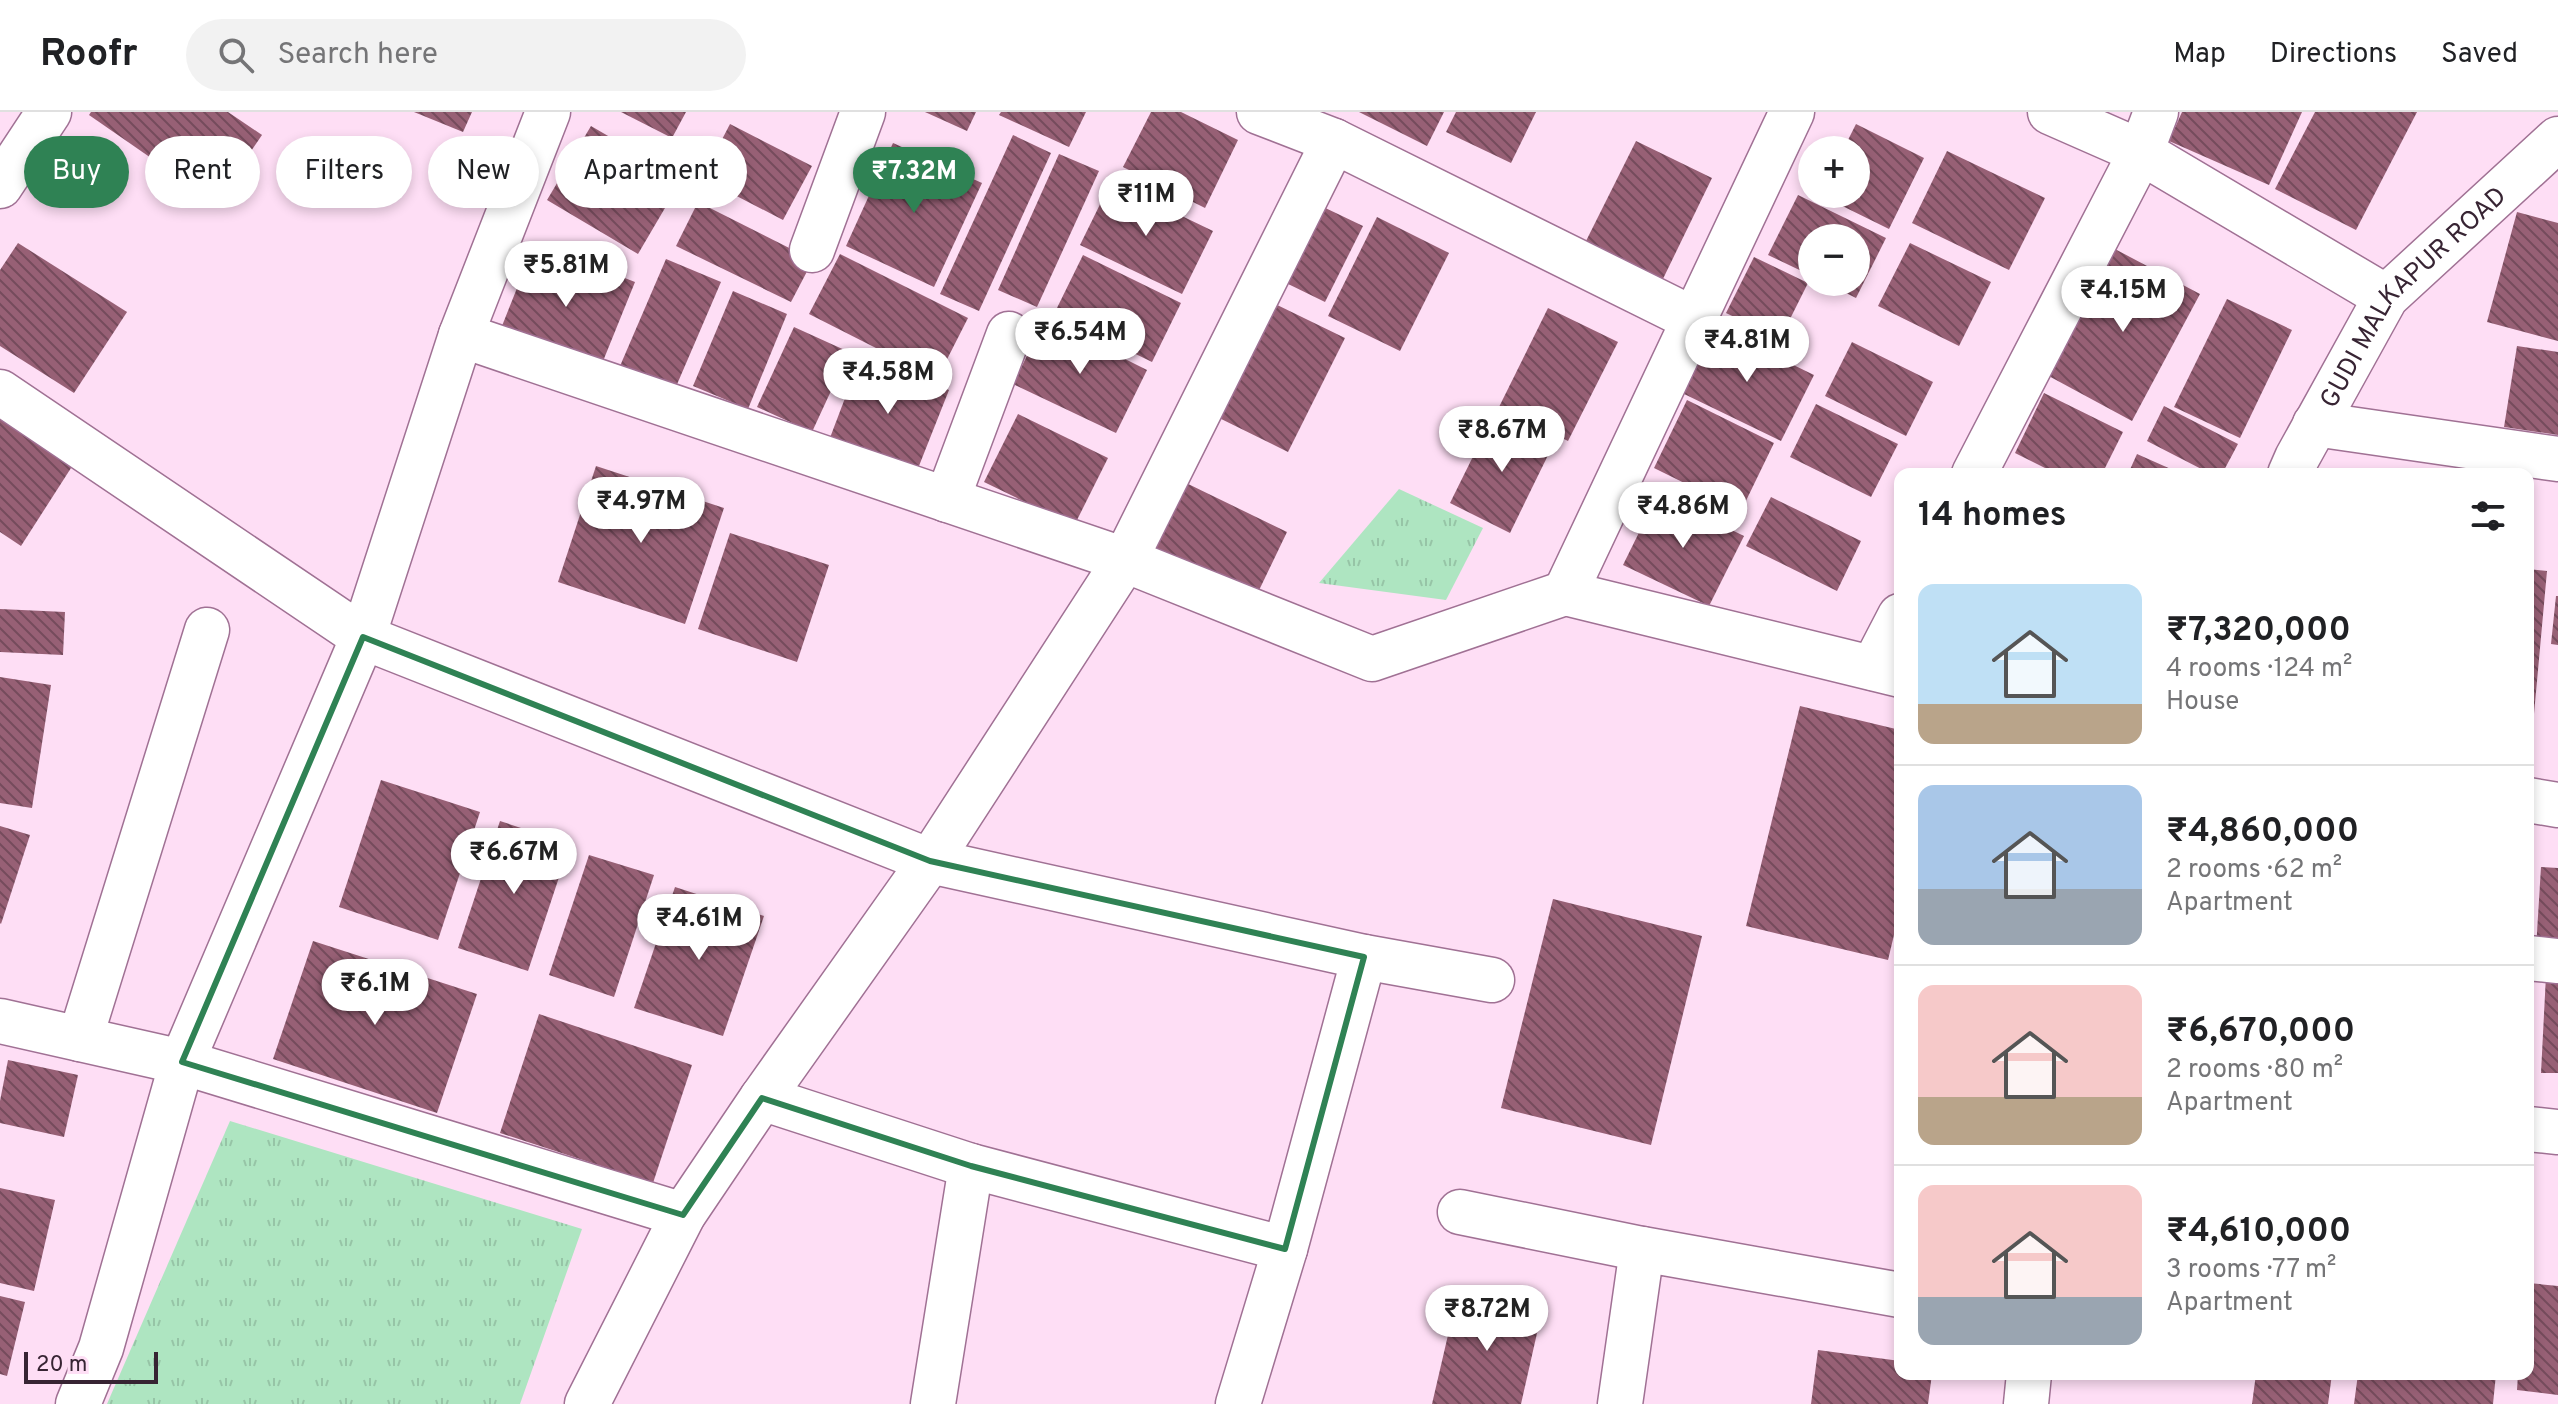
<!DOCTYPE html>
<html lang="en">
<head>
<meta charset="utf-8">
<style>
  :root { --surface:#fff; --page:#f2f2f2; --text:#202124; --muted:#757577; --line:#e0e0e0; --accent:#2f8254 }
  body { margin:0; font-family:Overpass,sans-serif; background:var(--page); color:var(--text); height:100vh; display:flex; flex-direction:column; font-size:30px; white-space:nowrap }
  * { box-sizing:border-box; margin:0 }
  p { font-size:26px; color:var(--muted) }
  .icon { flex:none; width:44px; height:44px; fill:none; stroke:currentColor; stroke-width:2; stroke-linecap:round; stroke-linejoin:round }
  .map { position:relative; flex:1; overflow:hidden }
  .drawer { position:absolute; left:1894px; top:356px; width:640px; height:912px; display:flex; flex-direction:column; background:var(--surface); border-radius:16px; box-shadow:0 4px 12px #0003 }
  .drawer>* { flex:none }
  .guide { position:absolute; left:24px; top:24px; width:760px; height:72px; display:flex; gap:16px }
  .fabs { position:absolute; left:1798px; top:24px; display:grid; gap:16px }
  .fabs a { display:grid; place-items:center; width:72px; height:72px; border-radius:50%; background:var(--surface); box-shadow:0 4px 12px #0003; font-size:40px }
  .scale { position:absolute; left:24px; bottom:20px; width:134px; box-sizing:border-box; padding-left:8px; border:4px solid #372433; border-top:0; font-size:22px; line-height:28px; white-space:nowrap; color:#372433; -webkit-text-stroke:6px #fedef5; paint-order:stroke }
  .price { position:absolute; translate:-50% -68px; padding:0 18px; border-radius:28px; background:#fff; color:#222; font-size:26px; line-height:52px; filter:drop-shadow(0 2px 4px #0008) }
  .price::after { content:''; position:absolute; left:50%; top:48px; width:24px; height:18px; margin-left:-12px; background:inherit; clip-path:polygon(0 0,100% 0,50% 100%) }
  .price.active { background:var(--accent); color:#fff }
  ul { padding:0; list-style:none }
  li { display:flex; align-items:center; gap:24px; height:200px; padding:0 24px }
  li+li { border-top:2px solid var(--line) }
  li span { display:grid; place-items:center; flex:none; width:224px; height:160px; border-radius:16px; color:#555 }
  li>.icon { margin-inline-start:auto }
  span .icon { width:96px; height:96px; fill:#fffc; stroke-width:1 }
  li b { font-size:34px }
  h2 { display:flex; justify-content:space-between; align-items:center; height:96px; padding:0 24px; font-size:34px }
  .pill { padding:0 28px; border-radius:36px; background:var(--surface); box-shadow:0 4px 12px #0003; font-size:28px; line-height:72px }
  .pill.active { background:var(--accent); color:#fff }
  header { display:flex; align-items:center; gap:48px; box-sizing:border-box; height:112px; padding:0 40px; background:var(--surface); border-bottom:2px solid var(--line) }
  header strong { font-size:38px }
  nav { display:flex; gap:44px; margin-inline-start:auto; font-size:28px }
  .search { width:560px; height:72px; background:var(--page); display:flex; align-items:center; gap:20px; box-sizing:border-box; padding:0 28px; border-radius:44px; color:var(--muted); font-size:30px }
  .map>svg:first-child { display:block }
</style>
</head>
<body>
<header>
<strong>Roofr</strong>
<div class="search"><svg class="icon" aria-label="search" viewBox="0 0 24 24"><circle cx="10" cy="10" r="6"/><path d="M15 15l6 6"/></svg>Search here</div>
<nav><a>Map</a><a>Directions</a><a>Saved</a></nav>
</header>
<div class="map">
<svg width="2558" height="1292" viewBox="0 0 2558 1292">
  <defs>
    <pattern id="grass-tufts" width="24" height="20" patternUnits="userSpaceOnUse" patternTransform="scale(2)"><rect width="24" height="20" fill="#aee5c1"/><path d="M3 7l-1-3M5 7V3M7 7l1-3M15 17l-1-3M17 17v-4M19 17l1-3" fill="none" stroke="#96c4a6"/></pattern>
    <pattern id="building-back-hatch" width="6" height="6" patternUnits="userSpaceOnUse" patternTransform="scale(2)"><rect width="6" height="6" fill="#976075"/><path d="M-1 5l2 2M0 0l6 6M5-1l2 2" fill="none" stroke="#754b5c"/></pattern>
  </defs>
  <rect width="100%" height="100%" fill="#fedef5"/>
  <!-- grass -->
  <g fill="url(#grass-tufts)">
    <path d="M1399 377 1483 416 1446 488 1319 471Z"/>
    <path d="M230 1009 582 1117 520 1292H107Z"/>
  </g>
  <!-- building -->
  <g fill="url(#building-back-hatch)">
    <path d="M91 0H228L262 23 216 91 89 3Z"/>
    <path d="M414 0H472L463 20Z"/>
    <path d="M621 0H686L672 26Z"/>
    <path d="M925 0H976L967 19Z"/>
    <path d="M1001 0H1086L1069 35 999 3Z"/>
    <path d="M1151 0H1181L1238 28 1205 96 1123 55Z"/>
    <path d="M1359 0H1444L1427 34Z"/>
    <path d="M1456 0H1536L1511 51 1446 20Z"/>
    <path d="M2182 0H2302L2269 73 2169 29Z"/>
    <path d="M2315 0H2417L2356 118 2275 77Z"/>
    <path d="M730 12 812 54 783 108 702 66Z"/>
    <path d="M1856 12 1924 46 1889 117 1818 82H1856V38H1843Z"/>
    <path d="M591 14 682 67 638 142 547 88Z"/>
    <path d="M1013 23 1051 41 979 199 940 182Z"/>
    <path d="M1636 29 1712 66 1660 173 1583 135Z"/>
    <path d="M893 31 982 71 934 175 846 134Z"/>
    <path d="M1947 39 2045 86 2009 158 1912 111Z"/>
    <path d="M1059 42 1099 59 1037 195 998 178Z"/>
    <path d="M1111 70 1213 119 1182 182 1080 133Z"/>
    <path d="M1798 83 1886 126 1856 186 1824 170H1856V126H1812V164L1768 143Z"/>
    <path d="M698 90 813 148 791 190 676 134Z"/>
    <path d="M1317 92 1363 114 1325 190 1280 168Z"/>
    <path d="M2517 100 2558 111V229L2487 210Z"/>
    <path d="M1377 105 1449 141 1400 239 1328 204Z"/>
    <path d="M18 131 127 200 74 281 0 234V158Z"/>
    <path d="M535 131 635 170 597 264 498 224Z"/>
    <path d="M1910 131 1991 170 1959 234 1878 194Z"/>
    <path d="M2113 136 2200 182 2132 309 2045 262Z"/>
    <path d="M840 142 968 206 937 267 809 202Z"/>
    <path d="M1083 143 1181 191 1152 250 1054 202Z"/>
    <path d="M1754 145 1808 171 1780 227 1726 201Z"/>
    <path d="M666 147 721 170 672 284 617 261Z"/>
    <path d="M733 179 787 202 748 297 693 274Z"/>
    <path d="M1265 187 1345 226 1288 340 1209 301Z"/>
    <path d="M2227 187 2292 218 2240 326 2174 295Z"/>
    <path d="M1548 196 1618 230 1568 329 1499 295Z"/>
    <path d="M1045 207 1147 258 1116 321 1013 272Z"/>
    <path d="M1713 214 1814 263 1781 329 1680 280Z"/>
    <path d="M794 215 849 240 812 320 757 295Z"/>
    <path d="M1852 230 1933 270 1906 324 1825 284Z"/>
    <path d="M2517 234 2558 240V323L2504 315Z"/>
    <path d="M861 244 949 278 915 364 828 331Z"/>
    <path d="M2044 281 2123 320 2102 362H2057L2015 341Z"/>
    <path d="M1687 288 1774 331 1741 399 1654 356Z"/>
    <path d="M0 290 80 342 21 434 0 420Z"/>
    <path d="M1816 292 1898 332 1871 385 1790 345Z"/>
    <path d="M2164 294 2238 332 2222 362H2211L2147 329Z"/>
    <path d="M1018 302 1108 346 1074 414 984 370Z"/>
    <path d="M1493 304 1553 333 1510 421 1450 391Z"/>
    <path d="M2137 342 2182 362H2128Z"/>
    <path d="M596 354 724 396 685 512 558 470Z"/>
    <path d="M1182 369 1287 420 1250 497 1144 445Z"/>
    <path d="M1658 382 1744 424 1709 494 1623 453Z"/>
    <path d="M1771 385 1861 429 1837 479 1746 434Z"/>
    <path d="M730 421 829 453 797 550 698 517Z"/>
    <path d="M2528 457 2547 459 2530 646H2528Z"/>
    <path d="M2556 484H2558V533L2551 532Z"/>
    <path d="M0 497 65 500 63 543 0 540Z"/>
    <path d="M0 565 51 573 32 696 0 691Z"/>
    <path d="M1800 594 1900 618V798L1888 848 1746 814Z"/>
    <path d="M381 668 480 700 438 828 339 795Z"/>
    <path d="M500 709 570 732 528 859 458 836Z"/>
    <path d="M0 714 30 723 1 812 0 811Z"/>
    <path d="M589 743 654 763 614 885 549 863Z"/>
    <path d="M2541 755 2558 756V838L2536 837Z"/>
    <path d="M675 775 764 804 723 924 634 896Z"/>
    <path d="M1553 787 1702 824 1651 1033 1501 996Z"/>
    <path d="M313 829 477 882 437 1001 273 947Z"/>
    <path d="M2546 863 2558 864V961H2541Z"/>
    <path d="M539 902 692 953 653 1071 500 1021Z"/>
    <path d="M8 948 78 963 64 1025 0 1011V989Z"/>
    <path d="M0 1076 55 1088 34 1179 0 1171Z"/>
    <path d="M2529 1171 2558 1174V1283L2517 1278 2518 1262H2528Z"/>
    <path d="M1458 1180 1542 1199 1521 1292H1432Z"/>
    <path d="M0 1184 25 1190 7 1264 0 1262Z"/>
    <path d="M1818 1238 1900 1249V1262H1932L1928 1292H1811Z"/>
    <path d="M2256 1262H2332L2328 1292H2252Z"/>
    <path d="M2358 1262H2496L2493 1292H2354Z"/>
  </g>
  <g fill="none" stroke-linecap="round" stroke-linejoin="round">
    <defs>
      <g id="minor">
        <path d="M1259 0 1334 29 1693 207"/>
        <path d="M2050 0 2141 40 2386 185"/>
        <path d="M0 74 49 0"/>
        <path d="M812 138 863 0"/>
        <path d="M461 223 1125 448 1372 547 1565 481 1900 563"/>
        <path d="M0 280 363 525 930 749 1364 845 1492 868"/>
        <path d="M2315 312 2558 347"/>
        <path d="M1974 362 2141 40 2156 0"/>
        <path id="s1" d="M2290 362 2297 346 2386 185 2558 27"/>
        <path d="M947 388 1009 222"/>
        <path d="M1565 481 1792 0"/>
        <path d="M1873 556 1900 504"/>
        <path d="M2528 688 2558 693"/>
        <path d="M2528 846 2558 849"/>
        <path d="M0 909 182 950 683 1103"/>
        <path d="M80 927 207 518"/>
        <path d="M762 986 971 1054 1285 1137"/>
        <path d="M2528 1017 2558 1020"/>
        <path d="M1460 1100 1642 1137"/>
        <path d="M78 1292 101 1236 182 950 363 525 461 223 548 0"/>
        <path d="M587 1292 683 1103 762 986 930 749 1125 448 1334 29"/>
        <path d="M933 1292 971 1054"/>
        <path d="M1238 1292 1285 1137 1364 845"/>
        <path d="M1620 1292 1642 1137 1900 1183"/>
        <path d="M2026 1292 2029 1262"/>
      </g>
    </defs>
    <!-- minor casing -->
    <use href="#minor" stroke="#a07194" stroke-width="47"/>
    <!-- minor -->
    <use href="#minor" stroke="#fff" stroke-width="44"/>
  </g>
  <!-- marked area -->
  <path fill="none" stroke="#2f8254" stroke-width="6" stroke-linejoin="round" d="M363 525 930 749 1364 845 1285 1137 971 1054 762 986 683 1103 182 950Z"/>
  <g text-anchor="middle" stroke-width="8" stroke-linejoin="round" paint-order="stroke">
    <!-- street labels -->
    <g font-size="26" fill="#372433" stroke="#fedef5">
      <text dy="9" stroke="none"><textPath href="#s1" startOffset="218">GUDI MALKAPUR ROAD</textPath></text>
    </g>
  </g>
</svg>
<div class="fabs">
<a>+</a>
<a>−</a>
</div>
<div class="scale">20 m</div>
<b class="price active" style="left:914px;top:103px">₹7.32M</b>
<b class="price" style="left:1146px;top:126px">₹11M</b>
<b class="price" style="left:566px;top:197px">₹5.81M</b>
<b class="price" style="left:2123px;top:222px">₹4.15M</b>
<b class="price" style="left:1080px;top:264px">₹6.54M</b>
<b class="price" style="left:1747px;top:272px">₹4.81M</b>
<b class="price" style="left:888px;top:304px">₹4.58M</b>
<b class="price" style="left:1502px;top:362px">₹8.67M</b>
<b class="price" style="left:641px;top:433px">₹4.97M</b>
<b class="price" style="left:1683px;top:438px">₹4.86M</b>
<b class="price" style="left:514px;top:784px">₹6.67M</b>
<b class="price" style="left:699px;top:850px">₹4.61M</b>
<b class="price" style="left:375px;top:915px">₹6.1M</b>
<b class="price" style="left:1487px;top:1241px">₹8.72M</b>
<div class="guide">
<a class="pill active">Buy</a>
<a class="pill">Rent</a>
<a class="pill">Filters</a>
<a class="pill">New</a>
<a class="pill">Apartment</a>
</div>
<section class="drawer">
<h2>14 homes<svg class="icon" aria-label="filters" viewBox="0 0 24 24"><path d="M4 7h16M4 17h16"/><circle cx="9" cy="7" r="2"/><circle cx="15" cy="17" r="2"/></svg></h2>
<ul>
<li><span style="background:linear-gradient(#bfe0f5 75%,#b9a48a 0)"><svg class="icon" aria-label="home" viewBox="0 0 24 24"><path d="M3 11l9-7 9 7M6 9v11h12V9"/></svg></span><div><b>₹7,320,000</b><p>4 rooms · 124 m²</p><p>House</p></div></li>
<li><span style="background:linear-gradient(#a9c7e8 65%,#9aa5b1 0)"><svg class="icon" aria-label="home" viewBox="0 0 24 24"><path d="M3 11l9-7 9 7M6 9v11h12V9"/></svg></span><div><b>₹4,860,000</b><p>2 rooms · 62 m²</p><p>Apartment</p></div></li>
<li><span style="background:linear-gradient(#f6c9c9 70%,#b9a48a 0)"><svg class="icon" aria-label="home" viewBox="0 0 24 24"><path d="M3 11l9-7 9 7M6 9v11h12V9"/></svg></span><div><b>₹6,670,000</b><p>2 rooms · 80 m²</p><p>Apartment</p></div></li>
<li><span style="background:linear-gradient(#f6c9c9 70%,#9aa5b1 0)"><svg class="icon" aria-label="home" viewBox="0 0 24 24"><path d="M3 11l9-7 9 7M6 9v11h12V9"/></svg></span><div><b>₹4,610,000</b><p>3 rooms · 77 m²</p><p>Apartment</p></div></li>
</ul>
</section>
</div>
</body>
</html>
